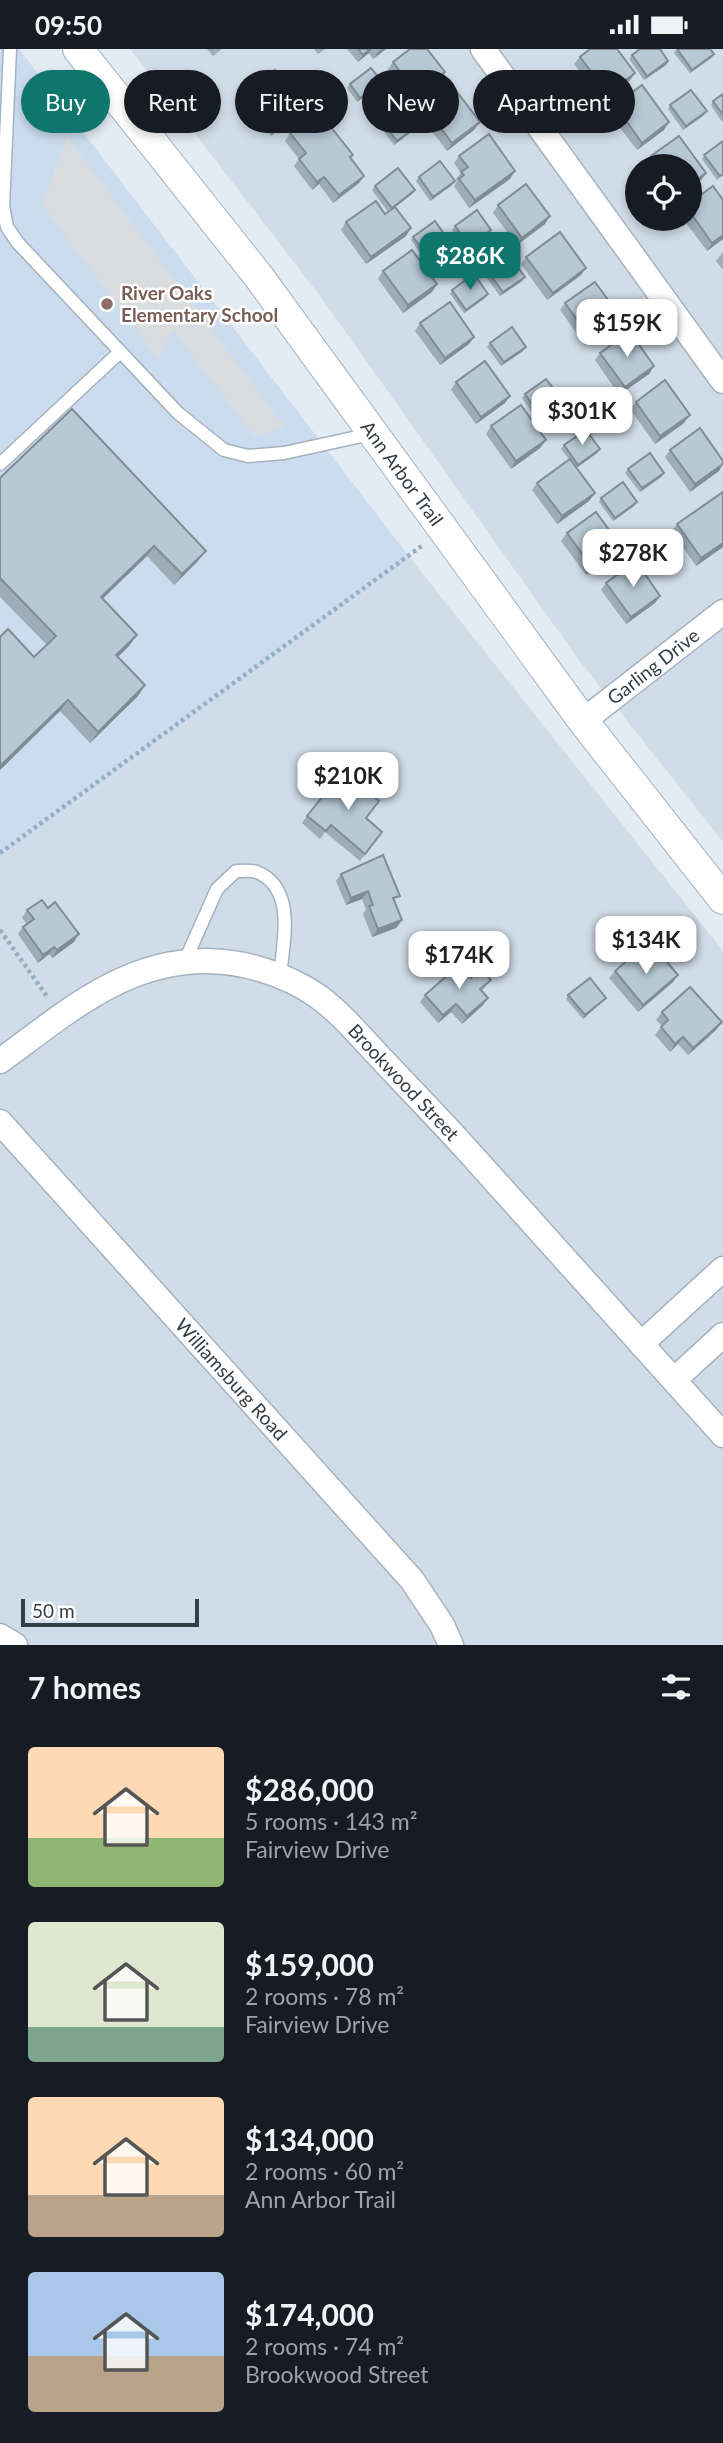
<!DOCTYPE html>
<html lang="en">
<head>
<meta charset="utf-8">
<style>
  :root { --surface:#171b24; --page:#242831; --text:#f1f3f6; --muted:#9ea1a6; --accent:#0f766e }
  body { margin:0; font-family:Lato,sans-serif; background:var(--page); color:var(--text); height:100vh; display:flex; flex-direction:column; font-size:26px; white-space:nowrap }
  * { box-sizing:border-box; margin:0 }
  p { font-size:23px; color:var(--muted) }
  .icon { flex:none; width:38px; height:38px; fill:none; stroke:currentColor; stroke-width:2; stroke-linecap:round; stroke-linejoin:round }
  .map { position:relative; height:1596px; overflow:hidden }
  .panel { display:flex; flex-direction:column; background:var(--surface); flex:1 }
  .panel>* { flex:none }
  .top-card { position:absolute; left:21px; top:21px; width:682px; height:63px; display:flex; gap:14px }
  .tools { position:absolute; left:625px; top:105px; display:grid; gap:14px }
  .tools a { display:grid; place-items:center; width:77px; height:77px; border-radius:50%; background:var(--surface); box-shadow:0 4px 10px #0003; font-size:35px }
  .scale { position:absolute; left:21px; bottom:18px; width:178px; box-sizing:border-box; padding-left:7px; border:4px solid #333e45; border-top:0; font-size:19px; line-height:24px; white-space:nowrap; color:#333e45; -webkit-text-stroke:5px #fff; paint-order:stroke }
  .price { position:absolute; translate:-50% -60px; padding:0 16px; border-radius:14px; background:#fff; color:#222; font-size:23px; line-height:46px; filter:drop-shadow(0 2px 4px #0008) }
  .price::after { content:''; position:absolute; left:50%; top:42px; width:21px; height:16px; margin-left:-10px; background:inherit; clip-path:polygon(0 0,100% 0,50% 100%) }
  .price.current { background:var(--accent); color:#fff }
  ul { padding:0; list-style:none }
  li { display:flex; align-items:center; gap:21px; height:175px; padding:0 28px }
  li span { display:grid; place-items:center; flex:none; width:196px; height:140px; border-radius:7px; color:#555 }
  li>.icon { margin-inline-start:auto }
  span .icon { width:84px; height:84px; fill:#fffc; stroke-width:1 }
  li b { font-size:30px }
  h2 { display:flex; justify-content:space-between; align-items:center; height:84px; padding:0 28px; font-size:30px }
  .chip { padding:0 24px; border-radius:32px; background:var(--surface); box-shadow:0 4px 10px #0003; font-size:24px; line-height:63px }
  .chip.current { background:var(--accent); color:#fff }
  .status { display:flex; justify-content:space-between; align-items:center; height:49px; padding:0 35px; background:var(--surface); direction:ltr }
  .status svg { height:19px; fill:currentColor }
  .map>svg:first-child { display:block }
</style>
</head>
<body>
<div class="status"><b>09:50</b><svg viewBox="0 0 49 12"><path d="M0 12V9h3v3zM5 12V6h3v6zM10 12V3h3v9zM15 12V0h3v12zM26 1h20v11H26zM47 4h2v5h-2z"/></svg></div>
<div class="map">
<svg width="723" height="1596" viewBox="0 0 723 1596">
  <rect width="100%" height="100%" fill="#e3ebf3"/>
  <!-- residential -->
  <g fill="#d0dce8" fill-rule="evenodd">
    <path d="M130 0H723V793L579 611 320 247ZM637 117H690V170H637Z"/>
    <path d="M411 510 723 902V1596H0V809Z"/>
  </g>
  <!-- education -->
  <path fill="#cbdcee" d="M0 0H19L411 510 0 809Z"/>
  <!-- parking -->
  <path fill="#d9dde0" d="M67 88 285 378 254 387 173 281 158 310 42 156Z"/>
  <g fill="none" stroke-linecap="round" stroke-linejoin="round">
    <defs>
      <g id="service">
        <path d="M10 0 3 157 7 178 18 194 178 364 224 401 248 407 284 404 371 385"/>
        <path d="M0 415 120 303"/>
        <path d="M184 914 217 840 236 822C242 822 252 821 257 823 297 840 283 893 280 927"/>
      </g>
      <g id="minor">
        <path d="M483 0 723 332"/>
        <path id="s1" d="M583 672 723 563"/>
        <path id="s2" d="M0 1012C64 966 122 912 206 912 243 912 285 925 316 946 339 962 358 985 377 1005 407 1037 438 1069 468 1102 553 1197 638 1291 723 1386"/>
        <path id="s3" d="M0 1073 412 1531 442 1576 451 1596"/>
        <path d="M641 1295 723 1220"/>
        <path d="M674 1331 723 1286"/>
        <path d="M0 1587 15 1596"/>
      </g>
      <g id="tertiary">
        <path id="s4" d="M78 0 259 228 583 672 723 850"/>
      </g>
    </defs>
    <!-- service casing -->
    <use href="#service" stroke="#a5b3bf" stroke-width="15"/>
    <!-- minor casing -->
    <use href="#minor" stroke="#a5b3bf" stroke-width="27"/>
    <!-- tertiary casing -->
    <use href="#tertiary" stroke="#a5b3bf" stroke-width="32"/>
    <!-- path -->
    <g stroke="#95aec2" stroke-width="4.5" stroke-dasharray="3.5 3.5" stroke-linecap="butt">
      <path d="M0 804 423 496"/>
      <path d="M0 881 48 949"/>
    </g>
    <!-- service -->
    <use href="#service" stroke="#fff" stroke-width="12"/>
    <!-- minor -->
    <use href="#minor" stroke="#fff" stroke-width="24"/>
    <!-- tertiary -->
    <use href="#tertiary" stroke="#fff" stroke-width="30"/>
  </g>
  <!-- wall -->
  <g fill="#9dadb7">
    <path d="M207 0H222L213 7Z"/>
    <path d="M314 0H325L318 5Z"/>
    <path d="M347 0H386L373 10 369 4 358 13Z"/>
    <path d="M677 0 714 5 711 9 690 24 674 4Z"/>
    <path d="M632 6 668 12 666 16 644 31 629 10Z"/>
    <path d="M580 8 630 31 603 52 574 15Z"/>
    <path d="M393 13 445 23 440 31 412 52 388 20Z"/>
    <path d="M382 33 379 37 357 53 347 39 350 35Z"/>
    <path d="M248 43 304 57 298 65 271 87 242 51Z"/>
    <path d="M723 45V72L722 73 711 56 713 52Z"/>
    <path d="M615 56 664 81 637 101 609 64Z"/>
    <path d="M670 56 704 66 683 81 668 60Z"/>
    <path d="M426 59 474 81 447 102 420 67Z"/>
    <path d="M418 76 415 80 394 96 384 83 387 79Z"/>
    <path d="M290 84 351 109 364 127 359 134 333 154 319 135 312 141 294 117 299 110 285 92Z"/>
    <path d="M679 87 706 124 701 131 690 140V117H648L646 114 651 107Z"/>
    <path d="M723 92V126L717 131 702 110 704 106Z"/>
    <path d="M459 107 510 130 469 159 454 137 457 132 456 130 461 124 454 114Z"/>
    <path d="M419 128 452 136 430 152 416 132Z"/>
    <path d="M375 137 412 145 395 158 406 187 366 215 341 181 346 173 385 165 388 163 372 141Z"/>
    <path d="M723 151V190L707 202 683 170H690V154Z"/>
    <path d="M498 156 545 175 517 196 493 164Z"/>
    <path d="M455 177 491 181 488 185 466 200 452 181Z"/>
    <path d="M413 188 449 192 446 196 425 211 411 191Z"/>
    <path d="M723 203V221L716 212Z"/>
    <path d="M526 208 581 226 547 251 521 215Z"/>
    <path d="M383 222 437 235 432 243 403 264 378 230Z"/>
    <path d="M489 224 522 232 500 247 486 228Z"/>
    <path d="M452 241 488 245 485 249 464 264 450 245Z"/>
    <path d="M565 254 614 275 585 296 560 261Z"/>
    <path d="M420 274 474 288 469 295 440 316 415 282Z"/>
    <path d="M490 294 523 302 501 317 487 298Z"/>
    <path d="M600 304 654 317 649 325 619 346 595 311Z"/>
    <path d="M456 333 510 347 505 354 476 375 451 341Z"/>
    <path d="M525 345 558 353 536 369 522 349Z"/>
    <path d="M636 353 684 374 655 395 630 360Z"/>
    <path d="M491 377 546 391 540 399 511 420 486 385Z"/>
    <path d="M564 396 600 400 597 404 576 419 595 444 589 452 557 475 532 441 537 434 569 410 561 400Z"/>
    <path d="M670 401 719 422 690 443 665 408Z"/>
    <path d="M628 420 664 424 661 428 640 443 625 424Z"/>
    <path d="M0 429 198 512 174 536 147 507 102 550 137 586 129 597 118 608 145 636 138 647 90 694 60 662 0 721V588L34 608 47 596 0 548Z"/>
    <path d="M601 449 634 457 613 472 599 453Z"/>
    <path d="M677 475 723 498 696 517 672 482Z"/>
    <path d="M567 484 616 505 586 526 561 492Z"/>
    <path d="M606 534 655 554 626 575 601 541Z"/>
    <path d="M379 752 366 770 382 783 360 812 325 783 320 790 302 774 307 767Z"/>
    <path d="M341 825 395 854 402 871 396 879 372 888 363 865 366 860 362 850 346 856 336 832Z"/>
    <path d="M27 861 74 893 52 909 49 905 38 914 18 885 23 878 27 875 22 869Z"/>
    <path d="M647 916 678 926 673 933 638 963 609 929 615 922Z"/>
    <path d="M471 929 491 931 482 942 488 949 483 956 462 975 451 963 438 974 420 953 425 946Z"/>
    <path d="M568 946 603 952 583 970 566 950Z"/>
    <path d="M662 963 716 981 688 1006 678 995 670 1003 655 986 662 977 656 971Z"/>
  </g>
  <!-- shaded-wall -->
  <g fill="#808d95">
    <path d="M370 0H372L369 4 358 13 363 6Z"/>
    <path d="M382 0H386L373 10 379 2Z"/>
    <path d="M714 5 711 9 690 24 692 21Z"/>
    <path d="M668 12 666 16 644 31 647 27Z"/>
    <path d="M445 23 440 31 412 52 417 45Z"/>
    <path d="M635 24 630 31 603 52 608 45Z"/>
    <path d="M382 33 379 37 357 53 360 49Z"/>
    <path d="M304 57 298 65 271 87 277 79Z"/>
    <path d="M707 62 704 66 683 81 686 77Z"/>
    <path d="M480 73 474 81 447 102 452 94Z"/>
    <path d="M669 73 664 81 637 101 642 94Z"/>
    <path d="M418 76 415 80 394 96 397 92Z"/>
    <path d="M515 122 510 130 469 159 475 151Z"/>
    <path d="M706 124 701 131 690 140V136Z"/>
    <path d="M364 127 359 134 333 154 339 146Z"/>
    <path d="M324 128 319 135 312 141 317 133Z"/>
    <path d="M455 132 452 136 430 152 433 148Z"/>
    <path d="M415 141 412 145 389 163 392 159Z"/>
    <path d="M550 167 545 175 517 196 522 189Z"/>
    <path d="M411 179 406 187 366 215 371 208Z"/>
    <path d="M491 181 488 185 466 200 469 196Z"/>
    <path d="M723 186V190L707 202 712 194Z"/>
    <path d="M449 192 446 196 425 211 428 207Z"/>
    <path d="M586 219 581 226 547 251 553 244Z"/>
    <path d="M525 228 522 232 500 247 503 243Z"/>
    <path d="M437 235 432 243 403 264 408 256Z"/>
    <path d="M488 245 485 249 464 264 466 261Z"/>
    <path d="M620 267 614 275 585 296 590 289Z"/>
    <path d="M474 288 469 295 440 316 445 309Z"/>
    <path d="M526 298 523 302 501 317 504 313Z"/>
    <path d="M654 317 649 325 619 346 625 338Z"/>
    <path d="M510 347 505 354 476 375 481 368Z"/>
    <path d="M561 349 558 353 536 369 539 365Z"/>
    <path d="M690 366 684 374 655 395 660 387Z"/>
    <path d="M546 391 540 399 511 420 516 412Z"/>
    <path d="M600 400 597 404 575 420 578 416Z"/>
    <path d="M723 415 719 422 690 443 695 435Z"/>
    <path d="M664 424 661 428 640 443 642 439Z"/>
    <path d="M595 444 589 452 557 475 562 467Z"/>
    <path d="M637 453 634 457 613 472 615 469Z"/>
    <path d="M723 494V498L696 517 701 509Z"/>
    <path d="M154 497 147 507 93 559 101 548Z"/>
    <path d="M621 497 616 505 586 526 592 518Z"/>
    <path d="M206 502 198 512 174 536 182 525Z"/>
    <path d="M660 547 655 554 626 575 631 568Z"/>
    <path d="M137 586 129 597 108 617 116 606Z"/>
    <path d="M145 636 138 647 90 694 98 683Z"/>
    <path d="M68 651 60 662 0 721V717Z"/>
    <path d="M368 842 362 850 346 856 351 849Z"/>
    <path d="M402 871 396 879 372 888 378 880Z"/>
    <path d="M79 885 74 893 52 909 57 901Z"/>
    <path d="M54 898 49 905 38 914 43 906Z"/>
    <path d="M678 926 673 933 638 963 643 956Z"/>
    <path d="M488 949 483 956 462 975 467 967Z"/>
    <path d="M606 949 603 952 583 970 585 966Z"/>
    <path d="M456 955 451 963 438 974 443 966Z"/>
    <path d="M722 973 716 981 688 1006 693 999Z"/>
    <path d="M683 988 678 995 670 1003 675 995Z"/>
  </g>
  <!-- building -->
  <g fill="#b7c9d5" stroke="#808d95" stroke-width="2">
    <path d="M358 0H370L363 6Z"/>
    <path d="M410 0H427L445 23 417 45 393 13Z"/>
    <path d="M590 0H617L635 24 608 45 580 8Z"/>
    <path d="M640 0H660L668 12 647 27 632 6Z"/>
    <path d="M677 0H710L714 5 692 21Z"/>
    <path d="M371 19 382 33 360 49 350 35Z"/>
    <path d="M275 21 304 57 277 79 248 43Z"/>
    <path d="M642 36 669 73 642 94 615 56Z"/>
    <path d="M454 39 480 73 452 94 426 59Z"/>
    <path d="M691 41 707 62 686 77 670 56Z"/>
    <path d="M723 45V66L713 52Z"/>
    <path d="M319 63 353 106 350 108 364 127 339 146 324 128 317 133 299 110 306 104 290 84Z"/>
    <path d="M408 63 418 76 397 92 387 79Z"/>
    <path d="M489 85 515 122 475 151 459 130 464 126 461 123 468 118 459 107Z"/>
    <path d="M679 87 706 124 690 136V117H659L651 107Z"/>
    <path d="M723 92V125L720 127 704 106Z"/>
    <path d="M440 112 455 132 433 148 419 128Z"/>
    <path d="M398 119 415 141 392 159 375 137Z"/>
    <path d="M526 135 550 167 522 189 498 156Z"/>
    <path d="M713 137 723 151V186L712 194 690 163V154Z"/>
    <path d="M376 152 385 165 395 158 411 179 371 208 346 173Z"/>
    <path d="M477 161 491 181 469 196 455 177Z"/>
    <path d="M435 172 449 192 428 207 413 188Z"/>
    <path d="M560 183 586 219 553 244 526 208Z"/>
    <path d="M412 201 437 235 408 256 383 222Z"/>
    <path d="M510 208 525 228 503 243 489 224Z"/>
    <path d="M474 225 488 245 466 261 452 241Z"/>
    <path d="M595 233 620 267 590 289 565 254Z"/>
    <path d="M450 253 474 288 445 309 420 274Z"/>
    <path d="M512 278 526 298 504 313 490 294Z"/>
    <path d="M630 283 654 317 625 338 600 304Z"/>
    <path d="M485 312 510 347 481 368 456 333Z"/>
    <path d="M546 330 561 349 539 365 525 345Z"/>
    <path d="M665 331 690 366 660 387 636 353Z"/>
    <path d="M521 356 546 391 516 412 491 377Z"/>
    <path d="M72 360 206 502 182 525 154 497 101 548 137 586 116 606 145 636 98 683 68 651 0 717V588L8 580 34 608 56 587 0 529V429Z"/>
    <path d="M700 379 723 412V415L695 435 670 401Z"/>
    <path d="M586 381 600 400 578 416 564 396Z"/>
    <path d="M650 404 664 424 642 439 628 420Z"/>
    <path d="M570 410 595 444 562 467 537 434Z"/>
    <path d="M623 433 637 453 615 469 601 449Z"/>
    <path d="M723 443V494L701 509 677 475Z"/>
    <path d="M596 463 621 497 592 518 567 484Z"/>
    <path d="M636 512 660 547 631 568 606 534Z"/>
    <path d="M343 722 379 752 366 769 382 783 365 805 331 776 326 782 307 767Z"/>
    <path d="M383 806 400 847 393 849 402 871 378 880 369 857 373 856 368 842 351 849 341 825Z"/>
    <path d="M42 851 48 859 55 853 79 885 57 901 54 898 43 906 23 878 34 870 27 861Z"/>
    <path d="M636 904 647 916 660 905 678 926 643 956 615 922Z"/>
    <path d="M459 916 471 929 481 920 491 931 480 940 488 949 467 967 456 955 443 966 425 946Z"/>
    <path d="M590 929 606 949 585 966 568 946Z"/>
    <path d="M690 938 722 973 693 999 683 988 675 995 661 978 668 971 662 963Z"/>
  </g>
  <!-- markers -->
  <circle fill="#8d6e63" stroke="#fff" stroke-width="2.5" cx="107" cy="255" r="7"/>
  <g text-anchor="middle" stroke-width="5" stroke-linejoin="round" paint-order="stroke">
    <!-- education labels -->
    <g font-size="19" font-weight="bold" fill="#785e54" stroke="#fff" text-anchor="start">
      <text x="121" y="251">River Oaks<tspan x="121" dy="22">Elementary School</tspan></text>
    </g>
    <!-- street labels -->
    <g font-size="19" fill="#333e45" stroke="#fff">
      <text dy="7" stroke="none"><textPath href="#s4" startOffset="534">Ann Arbor Trail</textPath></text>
      <text dy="7" stroke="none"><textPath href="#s1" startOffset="89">Garling Drive</textPath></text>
      <text dy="7" stroke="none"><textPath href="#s2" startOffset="474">Brookwood Street</textPath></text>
      <text dy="7" stroke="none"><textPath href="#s3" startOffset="346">Williamsburg Road</textPath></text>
    </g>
  </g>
</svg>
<div class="tools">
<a><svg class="icon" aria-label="locate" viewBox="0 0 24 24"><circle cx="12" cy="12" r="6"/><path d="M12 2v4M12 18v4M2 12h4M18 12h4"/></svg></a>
</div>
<div class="scale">50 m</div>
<b class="price current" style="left:470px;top:243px">$286K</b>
<b class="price" style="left:627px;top:310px">$159K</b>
<b class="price" style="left:582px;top:398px">$301K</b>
<b class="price" style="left:633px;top:540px">$278K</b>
<b class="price" style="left:348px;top:763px">$210K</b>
<b class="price" style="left:646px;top:927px">$134K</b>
<b class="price" style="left:459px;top:942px">$174K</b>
<div class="top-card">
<a class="chip current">Buy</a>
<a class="chip">Rent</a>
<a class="chip">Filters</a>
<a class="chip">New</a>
<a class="chip">Apartment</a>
</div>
</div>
<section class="panel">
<h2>7 homes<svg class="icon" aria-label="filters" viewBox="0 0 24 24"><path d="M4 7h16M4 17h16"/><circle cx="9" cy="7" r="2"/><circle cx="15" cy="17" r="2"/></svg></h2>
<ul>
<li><span style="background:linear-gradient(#ffd9b3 65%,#8fb573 0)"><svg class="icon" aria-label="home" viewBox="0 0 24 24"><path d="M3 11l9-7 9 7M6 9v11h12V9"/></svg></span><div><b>$286,000</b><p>5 rooms · 143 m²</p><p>Fairview Drive</p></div></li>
<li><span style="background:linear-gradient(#dfe7d0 75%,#7fa58c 0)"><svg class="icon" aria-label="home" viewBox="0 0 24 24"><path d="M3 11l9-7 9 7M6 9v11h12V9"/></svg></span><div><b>$159,000</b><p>2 rooms · 78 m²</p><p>Fairview Drive</p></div></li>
<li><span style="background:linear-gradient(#ffd9b3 70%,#b9a48a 0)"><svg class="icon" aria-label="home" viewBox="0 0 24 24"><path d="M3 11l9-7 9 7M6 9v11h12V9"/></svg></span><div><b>$134,000</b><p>2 rooms · 60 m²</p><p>Ann Arbor Trail</p></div></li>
<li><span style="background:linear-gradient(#a9c7e8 60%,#b9a48a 0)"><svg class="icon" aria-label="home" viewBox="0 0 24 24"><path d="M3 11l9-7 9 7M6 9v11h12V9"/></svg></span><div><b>$174,000</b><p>2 rooms · 74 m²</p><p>Brookwood Street</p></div></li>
</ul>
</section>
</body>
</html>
